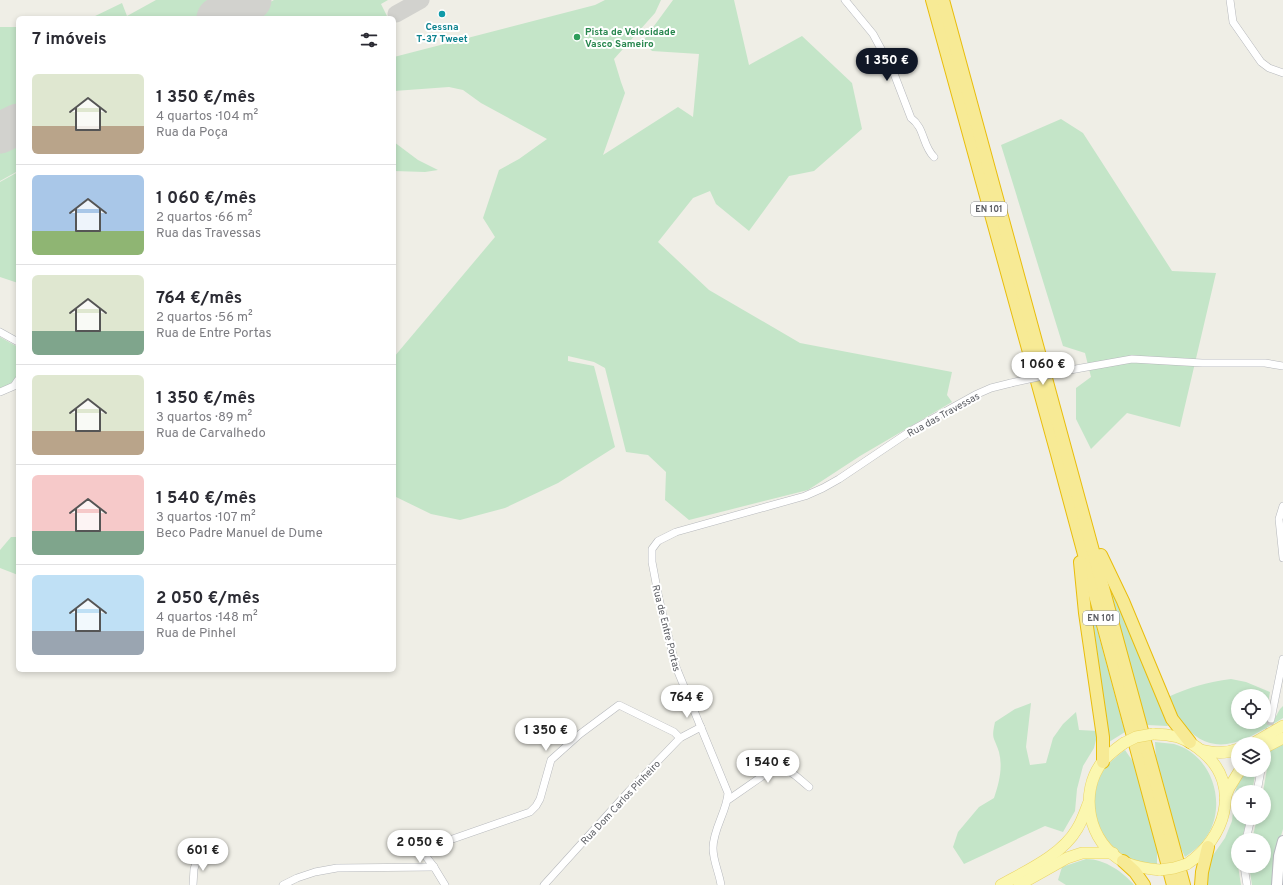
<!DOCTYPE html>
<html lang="pt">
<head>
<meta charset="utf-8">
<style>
  :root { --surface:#fff; --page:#f2f2f3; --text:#2b2b33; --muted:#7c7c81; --line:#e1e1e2; --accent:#111827 }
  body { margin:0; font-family:Overpass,sans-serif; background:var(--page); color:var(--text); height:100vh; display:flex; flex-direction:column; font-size:15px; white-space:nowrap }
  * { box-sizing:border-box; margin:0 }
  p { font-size:13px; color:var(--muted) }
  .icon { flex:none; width:22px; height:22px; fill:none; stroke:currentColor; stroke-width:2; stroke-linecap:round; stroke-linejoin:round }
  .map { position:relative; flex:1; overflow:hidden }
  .details { position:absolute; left:16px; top:16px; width:380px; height:656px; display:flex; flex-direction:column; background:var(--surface); border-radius:6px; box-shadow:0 2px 6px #0003 }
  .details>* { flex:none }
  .tools { position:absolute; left:1231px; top:689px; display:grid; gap:8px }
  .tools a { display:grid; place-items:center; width:40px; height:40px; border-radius:50%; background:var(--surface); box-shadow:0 2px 6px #0003; font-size:20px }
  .price { position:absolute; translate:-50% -34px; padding:0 9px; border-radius:14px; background:#fff; color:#222; font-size:13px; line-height:26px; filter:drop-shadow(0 1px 2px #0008) }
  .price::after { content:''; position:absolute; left:50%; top:24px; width:12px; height:9px; margin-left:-6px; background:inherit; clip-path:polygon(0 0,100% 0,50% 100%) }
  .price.active { background:var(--accent); color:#fff }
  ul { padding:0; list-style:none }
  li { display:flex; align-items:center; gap:12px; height:100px; padding:0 16px }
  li+li { border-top:1px solid var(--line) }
  li span { display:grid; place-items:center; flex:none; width:112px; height:80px; border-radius:6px; color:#555 }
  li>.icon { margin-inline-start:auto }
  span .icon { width:48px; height:48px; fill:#fffc; stroke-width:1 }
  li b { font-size:17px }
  h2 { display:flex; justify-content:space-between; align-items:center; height:48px; padding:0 16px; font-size:17px }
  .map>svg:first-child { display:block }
</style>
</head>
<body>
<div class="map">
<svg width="1283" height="885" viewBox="0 0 1283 885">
  <rect width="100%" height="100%" fill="#efeee6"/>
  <!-- green -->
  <g fill="#c4e5c8" fill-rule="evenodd">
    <path d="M156 0H231L196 18H91L122 3 127 16Z"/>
    <path d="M274 0H388L381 4 388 18H240Z"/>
    <path d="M605 0H661L655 13 614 59 621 82 625 93 603 155 678 107 693 117 699 54 652 51 643 41 673 0H734L749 65 802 36 852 83 862 129 814 171 789 176 749 231 716 204 710 191 693 198 658 242 709 290 800 343 952 372 947 395 952 402 860 456 808 490 689 520 665 500 666 472 648 455 626 452 605 368 594 362 568 356V361L594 366 615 447 558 483 505 508 460 520 431 514 394 496V357L495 237 483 218 499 170 519 159 547 139 481 103 463 90 449 87 394 91V57L595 5Z"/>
    <path d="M0 27H18V111L0 121Z"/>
    <path d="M1061 119 1083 133 1172 271 1216 273 1180 427 1127 413 1091 449 1076 419V388L1091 377 1085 353 1063 346 1001 145Z"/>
    <path d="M18 136V171L0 181V146Z"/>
    <path d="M394 142 418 160 438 170 425 172 394 171Z"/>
    <path d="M18 172V283L0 277V182Z"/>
    <path d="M0 337 16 346 18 358V377L10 384 0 389Z"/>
    <path d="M11 537H18V575L0 568V550Z"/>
    <path d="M1106 579C1130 627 1147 677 1168 726L1147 725Z"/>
    <path d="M1085 585 1125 732 1109 742Z"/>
    <path d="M1231 679 1246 682 1270 692 1267 709V716L1271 719 1275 718 1280 709 1283 706V718C1246 740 1212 764 1179 719 1175 713 1172 704 1168 697 1190 687 1207 682 1231 679ZM1238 696H1264V722H1238Z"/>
    <path d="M1031 703 1026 747 1030 765 1046 763 1053 738 1063 724 1076 712 1079 730 1098 731 1094 748 1083 766 1077 789 1075 811 1063 832 1045 826 964 864 953 847 958 832 979 807 994 798C999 783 1003 768 999 752 994 736 991 740 995 722L1015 709Z"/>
    <path d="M1155 742C1161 743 1168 743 1174 744 1214 755 1229 809 1204 840 1199 847 1192 852 1185 857L1179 844 1156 759Z"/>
    <path d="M1283 744V829L1275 856 1272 879 1273 885H1252L1249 866H1264V840H1252L1257 818H1264V792H1263L1267 769 1264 766V754Z"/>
    <path d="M1125 750 1134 763 1157 848V864C1149 864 1141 863 1133 860 1099 846 1084 804 1103 771 1108 763 1117 756 1125 750Z"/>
    <path d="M1246 770H1256L1252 792H1238V818H1247L1242 840H1238V866L1241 885H1207V875L1211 858 1225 838 1232 821 1235 793 1238 783Z"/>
    <path d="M1086 859C1105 859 1123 872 1134 885H1066L1058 880 1062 867Z"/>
  </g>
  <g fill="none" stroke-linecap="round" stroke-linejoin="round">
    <!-- taxiway -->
    <path stroke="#d2d2ce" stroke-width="17" d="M396 14 421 0"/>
    <!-- runway -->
    <g stroke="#d2d2ce" stroke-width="41">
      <path d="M217 18 251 0"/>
      <path d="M0 133 18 124"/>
    </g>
    <!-- street-tunnel -->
    <path stroke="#cbcac6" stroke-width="7" stroke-dasharray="7 3.5" stroke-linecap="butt" d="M1264 756 1271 719"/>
    <defs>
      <g id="street">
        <path d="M845 0 873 34 893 71 911 118C925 128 922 145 934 157"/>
        <path d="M1230 0 1233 22 1261 62 1269 68 1283 73"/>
        <path d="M0 332 18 342"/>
        <path d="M1070 370 1132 359 1202 363H1265L1283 366"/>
        <path d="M0 392 14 386 18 380"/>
        <path d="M1283 506 1279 519 1283 558"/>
        <path d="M1271 719 1283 659"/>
        <path d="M1257 792 1261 770"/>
        <path d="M728 800 774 768C787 765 799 779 809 787"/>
        <path d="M1246 840 1251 818"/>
        <path d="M1244 866 1247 885"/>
        <path d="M193 885 194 869 198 857"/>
        <path d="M283 885 297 878 315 872 337 868 434 867"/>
        <path d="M445 885 434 867 421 850 530 812 536 806 540 799 551 760 580 734 619 705 674 732 680 738"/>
        <path d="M544 885 629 791 680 738 701 727"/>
        <path d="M721 885C719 872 713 861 713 848 713 829 727 811 728 793L676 667 659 599 652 562V549L658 541 676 532 805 496 823 488 839 479 912 430 975 395 991 388 1011 383"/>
      </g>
      <path id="secondary" d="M1277 885 1279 856 1283 841"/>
      <g id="primary">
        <path d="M1153 734C1161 734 1170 735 1178 737 1187 740 1196 746 1204 753 1242 786 1225 839 1187 864"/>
        <path d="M1124 743C1117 748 1109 754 1103 761 1078 792 1088 843 1124 862 1136 867 1147 869 1160 870"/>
        <path d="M1252 744 1283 726"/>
        <path d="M1264 748 1283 738"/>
        <path d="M1201 750C1214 753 1225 754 1238 749"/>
        <path d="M1225 798 1229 788 1240 770"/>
        <path d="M1001 885C1026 871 1062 855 1077 829 1082 821 1085 812 1088 804"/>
        <path d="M1019 885 1067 858 1082 853H1113"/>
      </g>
      <g id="highway">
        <path d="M932 0 1057 454 1173 885"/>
        <path d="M943 0 1184 885"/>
        <path d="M1101 555 1123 601 1172 719 1190 742"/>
        <path d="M1080 562 1085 613 1103 737V762"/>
        <path d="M1123 861 1135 872 1144 885"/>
        <path d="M1201 885 1202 872 1208 847"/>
      </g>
    </defs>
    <!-- street casing -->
    <use href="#street" stroke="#b6b8bc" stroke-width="8"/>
    <!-- secondary casing -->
    <use href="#secondary" stroke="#b7b9bf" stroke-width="12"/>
    <!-- primary casing -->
    <use href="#primary" stroke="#ead464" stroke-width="12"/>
    <!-- highway casing -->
    <use href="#highway" stroke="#e9bd0c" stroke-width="14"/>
    <!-- street -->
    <use href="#street" stroke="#fff" stroke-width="7"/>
    <!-- secondary -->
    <use href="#secondary" stroke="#fff" stroke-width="10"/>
    <!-- primary -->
    <use href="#primary" stroke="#fbf7b0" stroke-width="11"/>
    <!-- highway -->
    <use href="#highway" stroke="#f7ea95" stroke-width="12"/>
    <defs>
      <path id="street-bridge" d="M1011 383 1070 370"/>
      <g id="primary-bridge">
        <path d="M1124 743 1136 737 1153 734"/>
        <path d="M1160 870 1174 868 1187 864"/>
      </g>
    </defs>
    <!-- street-bridge casing -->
    <use href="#street-bridge" stroke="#b6b8bc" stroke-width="8" stroke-linecap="butt"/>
    <!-- primary-bridge casing -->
    <use href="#primary-bridge" stroke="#ead464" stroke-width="12" stroke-linecap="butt"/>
    <!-- street-bridge -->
    <use href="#street-bridge" stroke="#fff" stroke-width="7"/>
    <!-- primary-bridge -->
    <use href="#primary-bridge" stroke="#fbf7b0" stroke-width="11"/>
  </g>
  <!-- markers -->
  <circle fill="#0f9aa8" stroke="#fff" stroke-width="1.5" cx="442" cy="14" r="4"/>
  <circle fill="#2e9e5b" stroke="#fff" stroke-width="1.5" cx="577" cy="37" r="4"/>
  <g text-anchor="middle" stroke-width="4" stroke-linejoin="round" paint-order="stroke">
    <!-- shield labels -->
    <g fill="#fff" stroke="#8e9094" stroke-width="1">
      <rect x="971" y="202" width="36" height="14" rx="3"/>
      <rect x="1083" y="611" width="36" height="14" rx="3"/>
    </g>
    <g font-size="9" font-weight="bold" fill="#5e6066">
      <text x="989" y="212">EN 101</text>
      <text x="1101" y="621">EN 101</text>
    </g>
    <!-- culture labels -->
    <g font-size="10" font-weight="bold" fill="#0d838f" stroke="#fff">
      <text x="442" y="30">Cessna<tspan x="442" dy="12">T-37 Tweet</tspan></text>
    </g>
    <!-- leisure labels -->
    <g font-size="10" font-weight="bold" fill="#27864d" stroke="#fff" text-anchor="start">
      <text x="585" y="35">Pista de Velocidade<tspan x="585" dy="12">Vasco Sameiro</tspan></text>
    </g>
    <!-- street labels -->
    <g font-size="10" fill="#5e6066" stroke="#fff">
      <text transform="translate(943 414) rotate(-29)" y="4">Rua das Travessas</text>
      <text transform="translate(667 628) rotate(76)" y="4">Rua de Entre Portas</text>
      <text transform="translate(620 802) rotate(-47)" y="4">Rua Dom Carlos Pinheiro</text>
    </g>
  </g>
</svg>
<div class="tools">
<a><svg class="icon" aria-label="locate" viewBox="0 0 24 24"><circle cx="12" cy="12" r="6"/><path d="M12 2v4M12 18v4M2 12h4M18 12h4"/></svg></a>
<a><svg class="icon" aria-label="layers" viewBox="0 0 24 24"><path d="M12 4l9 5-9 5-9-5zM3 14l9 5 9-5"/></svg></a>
<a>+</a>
<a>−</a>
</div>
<b class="price active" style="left:887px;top:82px">1 350 €</b>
<b class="price" style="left:1043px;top:386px">1 060 €</b>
<b class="price" style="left:687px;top:719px">764 €</b>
<b class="price" style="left:546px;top:752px">1 350 €</b>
<b class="price" style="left:768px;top:784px">1 540 €</b>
<b class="price" style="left:420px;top:864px">2 050 €</b>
<b class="price" style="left:203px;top:872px">601 €</b>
<section class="details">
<h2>7 imóveis<svg class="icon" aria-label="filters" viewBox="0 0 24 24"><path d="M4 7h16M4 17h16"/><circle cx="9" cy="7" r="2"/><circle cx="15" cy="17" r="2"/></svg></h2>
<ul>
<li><span style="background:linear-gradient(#dfe7d0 65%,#b9a48a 0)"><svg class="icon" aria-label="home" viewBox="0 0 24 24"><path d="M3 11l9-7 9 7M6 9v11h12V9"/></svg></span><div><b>1 350 €/mês</b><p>4 quartos · 104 m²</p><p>Rua da Poça</p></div></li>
<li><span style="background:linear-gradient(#a9c7e8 70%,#8fb573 0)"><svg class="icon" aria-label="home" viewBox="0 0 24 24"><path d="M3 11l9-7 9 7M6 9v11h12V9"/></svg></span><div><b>1 060 €/mês</b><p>2 quartos · 66 m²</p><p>Rua das Travessas</p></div></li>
<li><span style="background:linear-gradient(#dfe7d0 70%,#7fa58c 0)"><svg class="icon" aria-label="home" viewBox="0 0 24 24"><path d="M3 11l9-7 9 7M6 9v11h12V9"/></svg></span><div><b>764 €/mês</b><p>2 quartos · 56 m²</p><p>Rua de Entre Portas</p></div></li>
<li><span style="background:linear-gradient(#dfe7d0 70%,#b9a48a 0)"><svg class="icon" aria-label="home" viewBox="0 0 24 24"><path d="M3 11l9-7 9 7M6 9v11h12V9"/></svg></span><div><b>1 350 €/mês</b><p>3 quartos · 89 m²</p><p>Rua de Carvalhedo</p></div></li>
<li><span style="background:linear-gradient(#f6c9c9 70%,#7fa58c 0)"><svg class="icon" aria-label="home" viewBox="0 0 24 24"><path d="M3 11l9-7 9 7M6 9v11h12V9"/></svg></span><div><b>1 540 €/mês</b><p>3 quartos · 107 m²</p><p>Beco Padre Manuel de Dume</p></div></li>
<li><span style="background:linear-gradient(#bfe0f5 70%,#9aa5b1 0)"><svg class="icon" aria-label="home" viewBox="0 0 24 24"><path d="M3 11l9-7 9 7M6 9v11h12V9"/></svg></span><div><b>2 050 €/mês</b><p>4 quartos · 148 m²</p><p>Rua de Pinhel</p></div></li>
</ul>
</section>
</div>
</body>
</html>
